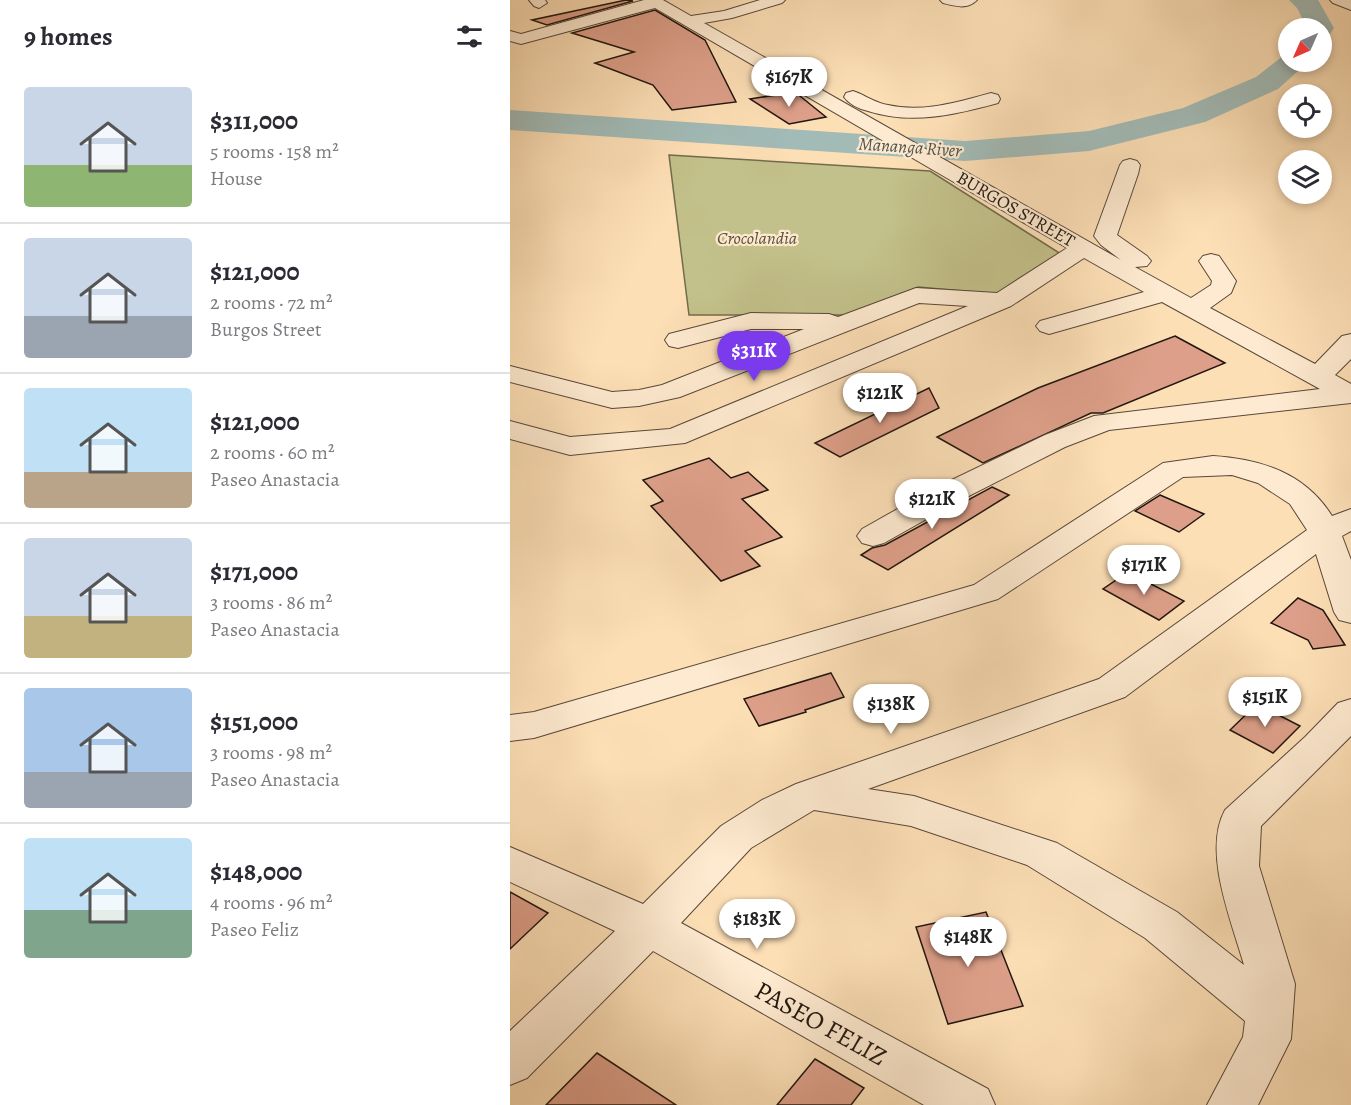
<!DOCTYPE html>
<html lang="en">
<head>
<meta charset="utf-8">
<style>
  :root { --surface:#fff; --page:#f7f7f7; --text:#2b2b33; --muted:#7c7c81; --line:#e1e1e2; --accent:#7c3aed }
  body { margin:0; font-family:Alegreya,serif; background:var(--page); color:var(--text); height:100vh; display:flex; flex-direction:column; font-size:22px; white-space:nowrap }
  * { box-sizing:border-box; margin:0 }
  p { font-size:20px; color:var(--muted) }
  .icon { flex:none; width:33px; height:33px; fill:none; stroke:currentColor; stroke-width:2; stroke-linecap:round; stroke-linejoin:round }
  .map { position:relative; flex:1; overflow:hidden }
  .sheet { display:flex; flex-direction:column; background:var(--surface); width:510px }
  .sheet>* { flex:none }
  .needle { width:39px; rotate:225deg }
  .buttons { position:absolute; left:768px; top:18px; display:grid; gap:12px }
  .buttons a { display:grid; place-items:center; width:54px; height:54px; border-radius:50%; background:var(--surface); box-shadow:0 3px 9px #0003; font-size:30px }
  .price { position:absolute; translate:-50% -51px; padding:0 14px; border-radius:21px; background:#fff; color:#222; font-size:20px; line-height:39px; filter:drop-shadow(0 2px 3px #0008) }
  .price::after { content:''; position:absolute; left:50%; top:36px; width:18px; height:14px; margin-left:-9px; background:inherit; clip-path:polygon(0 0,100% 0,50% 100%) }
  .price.on { background:var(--accent); color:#fff }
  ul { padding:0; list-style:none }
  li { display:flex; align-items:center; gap:18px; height:150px; padding:0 24px }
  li+li { border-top:2px solid var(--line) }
  li span { display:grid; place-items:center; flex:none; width:168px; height:120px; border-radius:6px; color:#555 }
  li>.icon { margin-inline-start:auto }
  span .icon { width:72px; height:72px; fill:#fffc; stroke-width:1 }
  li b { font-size:26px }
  h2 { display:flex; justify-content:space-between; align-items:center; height:72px; padding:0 24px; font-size:26px }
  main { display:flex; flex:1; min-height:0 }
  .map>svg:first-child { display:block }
</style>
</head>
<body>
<main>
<section class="sheet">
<h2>9 homes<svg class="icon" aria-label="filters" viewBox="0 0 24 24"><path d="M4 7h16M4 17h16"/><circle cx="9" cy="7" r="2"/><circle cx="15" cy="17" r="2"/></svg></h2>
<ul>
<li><span style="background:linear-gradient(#c9d6e8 65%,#8fb573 0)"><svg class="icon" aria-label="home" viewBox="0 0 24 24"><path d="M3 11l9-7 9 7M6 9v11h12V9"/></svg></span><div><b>$311,000</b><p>5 rooms · 158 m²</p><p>House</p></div></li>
<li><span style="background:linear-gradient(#c9d6e8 65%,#9aa5b1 0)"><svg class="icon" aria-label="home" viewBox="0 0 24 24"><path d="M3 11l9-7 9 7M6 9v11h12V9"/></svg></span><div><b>$121,000</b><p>2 rooms · 72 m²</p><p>Burgos Street</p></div></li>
<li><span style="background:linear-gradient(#bfe0f5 70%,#b9a48a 0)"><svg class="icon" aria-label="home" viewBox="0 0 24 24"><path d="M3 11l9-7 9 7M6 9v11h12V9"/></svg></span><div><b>$121,000</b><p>2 rooms · 60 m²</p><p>Paseo Anastacia</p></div></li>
<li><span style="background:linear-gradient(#c9d6e8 65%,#c2b280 0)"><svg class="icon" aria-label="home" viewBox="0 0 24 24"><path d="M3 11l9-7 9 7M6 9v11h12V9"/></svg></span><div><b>$171,000</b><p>3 rooms · 86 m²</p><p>Paseo Anastacia</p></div></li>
<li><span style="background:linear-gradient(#a9c7e8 70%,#9aa5b1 0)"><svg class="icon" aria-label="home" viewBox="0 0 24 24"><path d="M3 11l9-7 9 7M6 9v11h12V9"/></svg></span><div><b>$151,000</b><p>3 rooms · 98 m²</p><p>Paseo Anastacia</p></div></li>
<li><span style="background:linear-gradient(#bfe0f5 60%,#7fa58c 0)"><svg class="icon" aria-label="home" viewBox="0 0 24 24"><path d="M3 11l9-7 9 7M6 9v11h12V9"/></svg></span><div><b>$148,000</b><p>4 rooms · 96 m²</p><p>Paseo Feliz</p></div></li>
</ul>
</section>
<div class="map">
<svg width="841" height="1105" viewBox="0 0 841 1105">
  <rect width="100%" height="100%" fill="#fddfb6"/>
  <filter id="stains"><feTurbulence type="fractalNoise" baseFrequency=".00333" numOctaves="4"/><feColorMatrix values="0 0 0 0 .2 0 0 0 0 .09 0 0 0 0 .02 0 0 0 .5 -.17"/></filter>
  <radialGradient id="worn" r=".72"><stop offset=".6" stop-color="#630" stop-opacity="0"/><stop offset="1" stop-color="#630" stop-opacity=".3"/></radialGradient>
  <!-- green -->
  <path fill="#c3c18b" stroke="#726c4d" stroke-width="1.5" d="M159 155 420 171 551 254 489 294 408 287 343 315H179Z"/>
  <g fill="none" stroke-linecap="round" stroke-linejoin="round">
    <!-- river -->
    <g fill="#a2bbb7" fill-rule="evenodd">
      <path d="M779 0H808L824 28 820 34 812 36V28H797L787 8Z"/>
      <path d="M778 54V62H798L768 89 695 122 579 151 455 161 0 130V110L455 141 579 131 673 108 746 77 773 56Z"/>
    </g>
  </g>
  <!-- building -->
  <g fill="#dd9f89" stroke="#21160f" stroke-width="1.5">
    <path d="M116 0 123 1 37 25 22 20Z"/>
    <path d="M145 10 195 40 226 102 162 110 143 85 85 63 124 52 62 33Z"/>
    <path d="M285 92 316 117 279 124 240 99Z"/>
    <path d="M665 336 715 363 593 413H581L473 463 427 437 528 388Z"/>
    <path d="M419 388 429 408 330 457 305 443Z"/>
    <path d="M199 458 221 478 238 472 258 490 232 499 272 537 235 551 250 566 211 581 141 506 153 501 133 480Z"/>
    <path d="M482 487 499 495 378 570 351 555 362 548 375 545Z"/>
    <path d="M650 495 694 514 669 532 625 511Z"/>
    <path d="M618 572 674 601 649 620 593 589Z"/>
    <path d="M788 598 813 610 835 645 803 649 798 640 761 623Z"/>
    <path d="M321 673 334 697 295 710 296 712 249 726 234 699Z"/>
    <path d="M747 704 790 726 763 753 720 730Z"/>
    <path d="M0 892 38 913 0 949Z"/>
    <path d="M476 912 513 1006 438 1024 406 927Z"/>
    <path d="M87 1053 166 1105H36Z"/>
    <path d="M305 1059 354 1088 341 1105H267Z"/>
  </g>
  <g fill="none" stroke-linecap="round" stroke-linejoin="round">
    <defs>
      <g id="minor">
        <path d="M19 0H35L37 3 29 8 24 6Z"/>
        <path d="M134 0H153L181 16 214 11 250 0H275L272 3 222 18 194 23 611 260 591 245 584 236 610 165 613 161 620 159 627 161 630 165 628 174 607 235 637 256 641 261 637 266 625 267 681 298 701 285 702 281 689 261 693 256 701 254 709 256 726 281 721 293 700 308 805 364 832 336 841 334V359L825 375 841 384V403L599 430 555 447 445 503 374 543 363 546 352 543 347 536 352 529 423 489 535 435 584 416 810 389 652 302 539 334 530 331 526 326 530 321 634 292 574 258 501 306 175 443 60 455 0 439V421L60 437 160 429 458 306 409 303 170 397 129 406 102 408 0 382V366L102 392 129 390 152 385 294 329H241L168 348 159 346 155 340 159 334 241 313 319 314 328 317 406 288 487 293 557 248 145 8 11 44 0 41V31L11 34Z"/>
        <path d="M430 0H467C457 10 445 6 433 3Z"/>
        <path d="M820 0H841V10L823 3Z"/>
        <path d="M343 91C355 95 365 103 378 105 412 113 448 102 481 93L488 95 490 99 488 103C444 115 402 125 358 111 349 109 339 104 334 97L336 93Z"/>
        <path d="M703 456C751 459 795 473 822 516L841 509V531L832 536 841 560V623L829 620 824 612 806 554 615 697 358 789 404 796 547 843 667 912 734 965C722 922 692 852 715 810L795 737 828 703 841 699V736L751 826 749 866 785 984 781 1039 748 1105H697L733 1037 735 1021 635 938 517 865 401 826 304 810 241 848 171 923 478 1089 485 1105H414L143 951 17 1078 0 1085V1031L105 931 0 882V847L133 904 211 826 252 800 286 784 589 679 797 530 780 504 748 483 722 475 673 477 488 599 24 738 0 741V715L24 712 464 585 653 463Z"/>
      </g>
    </defs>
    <!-- minor casing -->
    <use href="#minor" stroke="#584839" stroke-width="2"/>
    <!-- minor -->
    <use href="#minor" fill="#feead0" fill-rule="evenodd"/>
  </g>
  <g text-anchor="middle" stroke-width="4.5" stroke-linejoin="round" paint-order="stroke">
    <!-- far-water labels -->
    <g font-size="18" font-style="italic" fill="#4e504a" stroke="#feead0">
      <text transform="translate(400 147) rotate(4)" y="6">Mananga River</text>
    </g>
    <!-- far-street labels -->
    <g font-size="18" fill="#21160f" stroke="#feead0">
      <text transform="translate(506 209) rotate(30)" y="6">BURGOS STREET</text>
    </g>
    <!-- far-park labels -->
    <g font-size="18" font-style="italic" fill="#5a523a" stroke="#feead0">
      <text x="247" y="244">Crocolandia</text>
    </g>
    <!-- near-street labels -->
    <g font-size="26" fill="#21160f" stroke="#feead0">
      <text transform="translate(311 1023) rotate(29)" y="9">PASEO FELIZ</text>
    </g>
  </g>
  <rect width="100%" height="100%" filter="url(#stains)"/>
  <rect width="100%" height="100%" fill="url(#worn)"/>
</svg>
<div class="buttons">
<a><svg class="needle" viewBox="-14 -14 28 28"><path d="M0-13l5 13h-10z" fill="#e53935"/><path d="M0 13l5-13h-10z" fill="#7c7c81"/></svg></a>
<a><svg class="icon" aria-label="locate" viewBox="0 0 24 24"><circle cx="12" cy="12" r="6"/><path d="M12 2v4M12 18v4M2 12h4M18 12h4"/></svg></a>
<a><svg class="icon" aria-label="layers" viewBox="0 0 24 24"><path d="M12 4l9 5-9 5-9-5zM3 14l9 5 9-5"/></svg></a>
</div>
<b class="price" style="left:279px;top:108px">$167K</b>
<b class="price on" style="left:244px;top:382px">$311K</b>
<b class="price" style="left:370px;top:424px">$121K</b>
<b class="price" style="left:422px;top:530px">$121K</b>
<b class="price" style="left:634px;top:596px">$171K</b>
<b class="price" style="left:755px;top:728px">$151K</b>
<b class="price" style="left:381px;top:735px">$138K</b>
<b class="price" style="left:247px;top:950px">$183K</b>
<b class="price" style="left:458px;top:968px">$148K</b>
</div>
</main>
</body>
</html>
